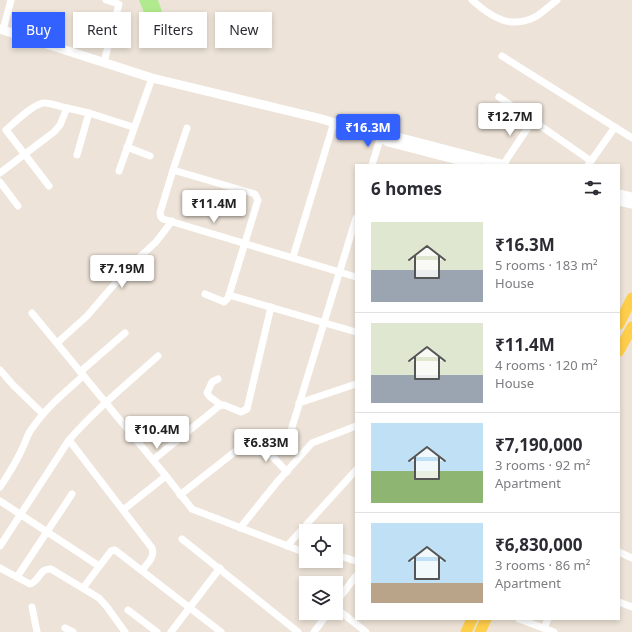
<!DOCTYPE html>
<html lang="en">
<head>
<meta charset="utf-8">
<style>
  :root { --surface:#fff; --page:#f7f7f7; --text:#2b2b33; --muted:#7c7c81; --line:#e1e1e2; --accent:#3361ff }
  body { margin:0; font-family:"Noto Sans",sans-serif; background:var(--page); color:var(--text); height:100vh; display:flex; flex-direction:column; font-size:15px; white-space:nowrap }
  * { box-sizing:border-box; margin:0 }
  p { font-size:13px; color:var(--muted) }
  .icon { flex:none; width:22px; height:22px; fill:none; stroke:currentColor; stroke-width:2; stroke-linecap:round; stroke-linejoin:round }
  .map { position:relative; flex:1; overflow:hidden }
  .panel { position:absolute; left:355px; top:164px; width:265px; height:456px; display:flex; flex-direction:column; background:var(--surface); border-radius:0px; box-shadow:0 2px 6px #0003 }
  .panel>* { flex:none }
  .guide { position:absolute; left:12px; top:12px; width:283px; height:36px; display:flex; gap:8px }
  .tools { position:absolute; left:299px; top:524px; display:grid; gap:8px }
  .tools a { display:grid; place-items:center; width:44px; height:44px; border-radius:0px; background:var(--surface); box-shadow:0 2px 6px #0003; font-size:20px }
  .price { position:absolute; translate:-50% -34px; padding:0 9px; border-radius:4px; background:#fff; color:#222; font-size:13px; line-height:26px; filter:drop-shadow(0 1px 2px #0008) }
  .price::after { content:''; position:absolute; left:50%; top:24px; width:12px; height:9px; margin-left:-6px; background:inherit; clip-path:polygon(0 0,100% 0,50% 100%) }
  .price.current { background:var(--accent); color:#fff }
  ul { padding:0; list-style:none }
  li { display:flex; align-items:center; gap:12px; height:100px; padding:0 16px }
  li+li { border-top:1px solid var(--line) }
  li span { display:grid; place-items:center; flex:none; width:112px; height:80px; border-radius:0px; color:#555 }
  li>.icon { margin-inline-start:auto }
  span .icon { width:48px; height:48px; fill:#fffc; stroke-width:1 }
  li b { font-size:17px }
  h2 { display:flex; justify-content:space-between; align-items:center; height:48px; padding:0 16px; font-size:17px }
  .pill { padding:0 14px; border-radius:0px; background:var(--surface); box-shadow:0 2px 6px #0003; font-size:14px; line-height:36px }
  .pill.current { background:var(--accent); color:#fff }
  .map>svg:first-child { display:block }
</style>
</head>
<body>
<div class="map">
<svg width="632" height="632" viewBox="0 0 632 632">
  <rect width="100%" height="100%" fill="#ede3d8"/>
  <!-- green -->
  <path fill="#b1ea8e" d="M139 0H158L172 41 158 48Z"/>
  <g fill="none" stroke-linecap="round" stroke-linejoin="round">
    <!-- street -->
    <g stroke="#fff" stroke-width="7">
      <path d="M472 0C492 18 511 30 537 16 544 11 551 5 557 0"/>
      <path d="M3 30 11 0"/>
      <path d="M502 56 632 138"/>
      <path d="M104 62 119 4 106 0"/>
      <path d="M499 97 591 161 588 165"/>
      <path d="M127 147 150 156"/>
      <path d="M77 155 89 113"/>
      <path d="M591 161 615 127"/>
      <path d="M372 165 381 136"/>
      <path d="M503 165 533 120"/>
      <path d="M173 170 187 128"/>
      <path d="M119 171 152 78"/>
      <path d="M0 173 54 132 60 125 67 108 89 113 133 127"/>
      <path d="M0 182 18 206"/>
      <path d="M49 186 6 130C14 123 35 102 45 103 52 103 60 107 67 108"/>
      <path d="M293 257 334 122"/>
      <path d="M205 294 222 301 224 302 228 298 229 295 258 200 255 194 173 170 160 213 161 217 163 219 356 277"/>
      <path d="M229 295 356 332"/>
      <path d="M32 313 166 476 192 509 306 553"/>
      <path d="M57 343 87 316 130 266 156 242 172 221"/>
      <path d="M0 370 13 385 43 414"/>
      <path d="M80 372 125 333"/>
      <path d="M218 379 212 382 207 393 210 397 221 405"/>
      <path d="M299 403 356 384"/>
      <path d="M290 434 356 218"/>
      <path d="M69 440 152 548C155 557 148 563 142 570"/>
      <path d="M153 460 219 406 224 405 241 412 247 409 271 307"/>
      <path d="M0 487C8 475 16 463 22 449 26 442 27 434 33 427 47 407 65 392 83 376"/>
      <path d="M180 495 251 439 254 438 257 440 287 472"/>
      <path d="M0 501 99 566"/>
      <path d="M123 510 166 476"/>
      <path d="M240 528 278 481 312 443 356 426"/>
      <path d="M182 539 298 632"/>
      <path d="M0 546 69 440C96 409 128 383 158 356"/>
      <path d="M287 546 356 470"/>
      <path d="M619 552 632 558"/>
      <path d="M336 555 356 561"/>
      <path d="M0 568 30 584C40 581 39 568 51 569L99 598 107 607 125 632"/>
      <path d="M17 577 72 494"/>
      <path d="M305 582 306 583"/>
      <path d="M83 588 111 551 115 550 221 632"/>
      <path d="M336 602 356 576"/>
      <path d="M619 602 632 607"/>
      <path d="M32 607 37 632"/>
      <path d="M336 608 366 632"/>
      <path d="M128 610 157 632"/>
      <path d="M519 619 554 632"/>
      <path d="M65 628 73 632"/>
      <path d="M544 628 548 619"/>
      <path d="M171 632 220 568"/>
      <path d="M314 632 328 613"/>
    </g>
    <!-- secondary -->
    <g stroke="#fff" stroke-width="9">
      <path d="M0 29 152 78 318 118 381 136 390 135 505 165"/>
      <path d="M381 136 385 140 388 142 477 165"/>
      <path d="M619 194 632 197"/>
      <path d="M619 201 632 204"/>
    </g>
    <!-- primary -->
    <g stroke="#ffce4b" stroke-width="11">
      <path d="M619 324 632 298"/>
      <path d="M619 351 632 327"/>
      <path d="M466 632 472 619"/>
      <path d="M480 632 486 619"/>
    </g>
  </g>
</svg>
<div class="tools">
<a><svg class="icon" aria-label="locate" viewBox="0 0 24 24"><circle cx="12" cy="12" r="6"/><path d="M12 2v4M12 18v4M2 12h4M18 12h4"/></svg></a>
<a><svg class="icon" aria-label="layers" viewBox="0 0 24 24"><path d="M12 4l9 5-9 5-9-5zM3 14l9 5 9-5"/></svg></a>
</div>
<b class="price" style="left:510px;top:137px">₹12.7M</b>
<b class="price current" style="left:368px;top:148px">₹16.3M</b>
<b class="price" style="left:214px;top:224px">₹11.4M</b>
<b class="price" style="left:122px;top:289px">₹7.19M</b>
<b class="price" style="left:157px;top:450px">₹10.4M</b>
<b class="price" style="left:266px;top:463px">₹6.83M</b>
<div class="guide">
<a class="pill current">Buy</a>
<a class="pill">Rent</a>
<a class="pill">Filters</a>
<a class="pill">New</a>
</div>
<section class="panel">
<h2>6 homes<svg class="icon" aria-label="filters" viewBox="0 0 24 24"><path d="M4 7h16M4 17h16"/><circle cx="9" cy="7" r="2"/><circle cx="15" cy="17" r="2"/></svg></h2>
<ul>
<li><span style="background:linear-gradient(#dfe7d0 60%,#9aa5b1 0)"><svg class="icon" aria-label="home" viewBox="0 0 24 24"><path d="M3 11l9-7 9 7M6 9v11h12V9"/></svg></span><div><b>₹16.3M</b><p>5 rooms · 183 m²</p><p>House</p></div></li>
<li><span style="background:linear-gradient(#dfe7d0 65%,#9aa5b1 0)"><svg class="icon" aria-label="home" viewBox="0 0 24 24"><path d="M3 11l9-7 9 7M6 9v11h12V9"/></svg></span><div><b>₹11.4M</b><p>4 rooms · 120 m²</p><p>House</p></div></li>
<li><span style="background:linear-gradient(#bfe0f5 60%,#8fb573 0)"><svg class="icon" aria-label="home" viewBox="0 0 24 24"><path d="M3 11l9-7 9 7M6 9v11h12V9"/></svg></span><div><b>₹7,190,000</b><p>3 rooms · 92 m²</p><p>Apartment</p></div></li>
<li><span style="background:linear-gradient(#bfe0f5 75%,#b9a48a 0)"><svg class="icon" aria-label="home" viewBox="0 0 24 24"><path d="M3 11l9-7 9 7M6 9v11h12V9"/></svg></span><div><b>₹6,830,000</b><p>3 rooms · 86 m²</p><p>Apartment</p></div></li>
</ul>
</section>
</div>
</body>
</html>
